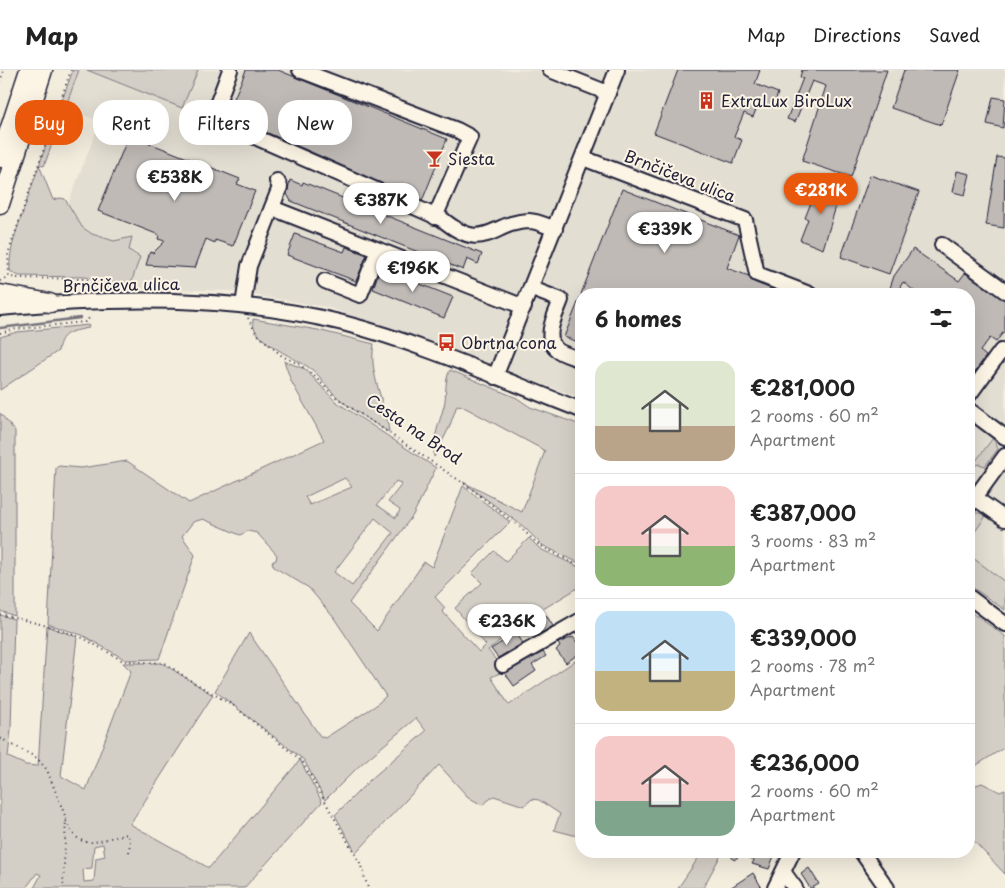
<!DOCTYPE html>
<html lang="en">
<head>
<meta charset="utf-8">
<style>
  :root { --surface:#fff; --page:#f2f2f2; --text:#222; --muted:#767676; --line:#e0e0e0; --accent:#ea580c }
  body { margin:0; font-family:"Playpen Sans",sans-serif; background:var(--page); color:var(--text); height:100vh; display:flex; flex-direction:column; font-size:19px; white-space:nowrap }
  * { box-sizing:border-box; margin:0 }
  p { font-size:16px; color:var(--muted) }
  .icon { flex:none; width:28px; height:28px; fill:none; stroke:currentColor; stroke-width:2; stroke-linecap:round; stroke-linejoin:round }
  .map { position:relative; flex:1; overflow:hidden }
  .drawer { position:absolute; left:575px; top:218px; width:400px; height:570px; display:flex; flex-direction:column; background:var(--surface); border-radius:20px; box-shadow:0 5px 20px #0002 }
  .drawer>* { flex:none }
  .guide { position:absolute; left:15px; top:30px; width:475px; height:45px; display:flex; gap:10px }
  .price { position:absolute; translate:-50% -42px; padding:0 11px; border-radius:18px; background:#fff; color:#222; font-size:16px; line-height:32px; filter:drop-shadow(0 1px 2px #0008) }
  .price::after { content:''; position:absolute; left:50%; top:30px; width:15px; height:11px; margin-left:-8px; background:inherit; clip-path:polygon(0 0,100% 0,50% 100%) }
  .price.selected { background:var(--accent); color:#fff }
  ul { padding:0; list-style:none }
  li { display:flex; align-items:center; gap:15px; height:125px; padding:0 20px }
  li+li { border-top:1px solid var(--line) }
  li span { display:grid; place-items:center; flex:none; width:140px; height:100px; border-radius:15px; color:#555 }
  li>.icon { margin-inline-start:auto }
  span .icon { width:60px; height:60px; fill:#fffc; stroke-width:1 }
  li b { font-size:21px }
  h2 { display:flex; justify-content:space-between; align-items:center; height:60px; padding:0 20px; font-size:21px }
  .pill { padding:0 18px; border-radius:20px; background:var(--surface); box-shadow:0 5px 20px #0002; font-size:18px; line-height:45px }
  .pill.selected { background:var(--accent); color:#fff }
  header { display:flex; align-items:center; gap:30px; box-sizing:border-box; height:70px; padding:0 25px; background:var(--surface); border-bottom:1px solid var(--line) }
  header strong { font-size:24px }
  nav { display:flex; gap:28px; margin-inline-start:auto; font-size:18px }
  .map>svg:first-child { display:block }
</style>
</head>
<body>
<header>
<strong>Map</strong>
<nav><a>Map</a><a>Directions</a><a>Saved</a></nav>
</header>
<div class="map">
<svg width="1005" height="818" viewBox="0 0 1005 818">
  <rect width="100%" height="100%" fill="#f3edde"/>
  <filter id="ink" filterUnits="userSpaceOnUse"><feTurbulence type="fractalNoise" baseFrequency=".02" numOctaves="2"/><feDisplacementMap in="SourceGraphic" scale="10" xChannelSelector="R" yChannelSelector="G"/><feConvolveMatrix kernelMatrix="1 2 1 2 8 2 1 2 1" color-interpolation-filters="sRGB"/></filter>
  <g filter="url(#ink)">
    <!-- built -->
    <path fill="#e3ded2" d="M79 0H87L182 37 198 0H1005V529L969 507V224H581V328L327 237 227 221 128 218 138 183 60 155 100 51 65 38Z"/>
    <!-- green -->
    <g fill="#d4cfc6" stroke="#7b7880" fill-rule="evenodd">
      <path d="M73 0H79L44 96 39 95 53 130 60 128 65 129 82 157 92 164 114 171 132 167 129 180 140 187 129 219H100L91 209 85 207 19 206 10 201C8 178 20 152 27 130 42 87 57 43 73 0Z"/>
      <path d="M87 0H198L182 38Z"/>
      <path d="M253 249 318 260 374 274C368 304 386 333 389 362 372 352 349 338 335 325 327 318 322 308 315 302 301 289 249 272 253 249Z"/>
      <path d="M89 255 88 258C71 262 61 261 58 281L0 320V267L17 262Z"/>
      <path d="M284 291 305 299 335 331 436 398 413 445 349 533 377 561 424 492 432 497 463 416 510 452 435 527 445 538 442 541 479 582 486 575 455 538 482 513 472 503 494 481 506 491 529 468 540 479 581 498V516L525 550 488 580 499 594 496 597 500 603 491 607 509 635 581 587V767L554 760 560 744 539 730 532 729 524 736 494 726 482 735 468 727 439 695 356 783 335 745 370 710 426 661 416 648 359 696 325 730 304 690 215 621 249 563 320 666 325 668 375 636 386 626 334 548 309 518 274 497 272 492 276 490 277 485 257 463 248 461 240 465 203 449 193 452 182 466 195 485 159 589 126 590 82 565 48 554 56 398 59 396 81 398 127 391 189 433 324 370 291 311ZM345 408 352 417 310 435 305 427ZM396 411 402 414 388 432 400 440 396 448 377 435ZM375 448 393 463 352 516 334 502Z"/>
      <path d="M450 300 517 328 530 337 581 355V494L542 475 524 457 463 412 522 442 545 381 540 378 462 336 457 335 449 358 434 387C434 364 438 357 444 336 447 324 444 311 450 300Z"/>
      <path d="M0 343 15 361V546L0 541Z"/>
      <path d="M993 368 998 379 985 396 979 394 972 396Z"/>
      <path d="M974 443H980L986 446 969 470V449Z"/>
      <path d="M969 485 1005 512V540L969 515Z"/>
      <path d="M969 541 1005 566V677L969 700Z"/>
      <path d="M0 545 14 549 11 659 8 687 26 695 38 696 47 556 77 567 61 706 86 720 131 601 123 593H161L167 596 213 625 130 754 209 798 300 690 322 732 244 818H34L41 805 37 803 26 818H0ZM103 774 105 786 96 788 94 811 84 812 83 799 92 798 94 776Z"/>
      <path d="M982 713 1000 722 1005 720V804L969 766V725L976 715Z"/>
      <path d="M703 781H723L703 818H678Z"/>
    </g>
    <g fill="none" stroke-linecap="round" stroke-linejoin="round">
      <!-- stream -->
      <path stroke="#75727b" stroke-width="2.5" d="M0 258 80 248"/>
    </g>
    <!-- building -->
    <g fill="#bfbab6" stroke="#22223b">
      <path d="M246 0H278L447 69 422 131 227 45Z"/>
      <path d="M678 0H760L755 14 778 23 773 38 759 32 753 47 744 43 734 67 742 70 733 93 654 63Z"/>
      <path d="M802 0H887L851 107 802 91 826 16 812 11 795 52 787 49 803 8 800 7Z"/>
      <path d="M904 0H960L941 55 891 38Z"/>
      <path d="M993 27 1005 29 1003 58 987 54Z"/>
      <path d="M129 65 240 109 237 114 255 121 233 176 215 170V173L206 169 195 198 146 195 150 182 153 183 165 171 158 169 159 165 98 141Z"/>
      <path d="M997 87 1005 88 1004 158 986 155Z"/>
      <path d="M957 101 970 104 965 125 953 122Z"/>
      <path d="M870 105 919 122 889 204 841 187Z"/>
      <path d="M290 110 302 115 303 112 482 184 478 194 467 189 463 200 291 131 287 124Z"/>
      <path d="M819 112 841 120 823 179 800 170 808 149 805 148Z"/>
      <path d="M622 119 739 165 727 198 749 206 754 212 784 224H581Z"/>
      <path d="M295 164 344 182 346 177 367 185 356 211 287 185Z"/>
      <path d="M913 179 959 211 965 203 1005 230V260L996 272 990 268 980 281 986 286 969 310V224H918L903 212 896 224H888L894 206Z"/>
      <path d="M380 198 453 227 444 248 373 219Z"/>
      <path d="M581 225V273L564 267Z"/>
      <path d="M546 545 553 556 541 563 534 552Z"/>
      <path d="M525 550 530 557 522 563 517 556Z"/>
      <path d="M516 563 523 573 498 588 491 579Z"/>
      <path d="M573 567 581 578V582L566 593 556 580 560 577 558 573Z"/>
      <path d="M543 582 546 586 532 595 536 601 514 616 505 603Z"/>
      <path d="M727 781H746L734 790Z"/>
      <path d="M748 781H761L774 786 769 799 752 794 754 790 746 787Z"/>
      <path d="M809 798 819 814 812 818H810L801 804Z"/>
      <path d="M753 803 762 818H730Z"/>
    </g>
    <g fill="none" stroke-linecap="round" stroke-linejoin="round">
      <defs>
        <g id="minor">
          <path d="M230 0 212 48 442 149C485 185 491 152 529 151 537 151 547 156 555 159"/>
          <path d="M300 0 457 60 470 67 435 147"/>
          <path d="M550 0 608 23"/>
          <path d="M583 88 745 150 757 204 809 224"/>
          <path d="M272 138 524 237"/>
          <path d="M942 175 1005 221"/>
          <path d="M325 211 360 225 378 180"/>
          <path d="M532 219 561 230C556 244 543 266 556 279 561 284 574 287 581 290"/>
          <path d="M243 235 249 196 280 117 277 111"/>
          <path d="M0 238C114 227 231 225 343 253 424 274 503 310 581 340"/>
          <path d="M495 307 617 0"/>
          <path d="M969 325 1001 281"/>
          <path d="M969 340 1005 367"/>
          <path d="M975 428 1005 449"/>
          <path d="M969 436 1005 386"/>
          <path d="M969 527 1005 554"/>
          <path d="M503 595 581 550"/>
          <path d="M861 781 887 818"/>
          <path d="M784 803 795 818"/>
          <path d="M775 818 793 781"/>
        </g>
        <g id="major">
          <path d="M0 88 29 0"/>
          <path d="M0 134 43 0"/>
          <path d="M0 224 50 233"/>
        </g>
      </defs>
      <!-- minor casing -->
      <use href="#minor" stroke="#22223b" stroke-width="18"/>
      <!-- major casing -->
      <use href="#major" stroke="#22223b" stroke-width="21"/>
      <!-- path -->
      <g stroke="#22223b" stroke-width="2" stroke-dasharray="1 4" stroke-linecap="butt">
        <path d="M71 0 8 184 9 206 15 208 86 209 94 214 96 220"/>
        <path d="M0 12 4 0"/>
        <path d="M0 211 9 206"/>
        <path d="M248 248 256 263 282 286 299 294 314 306 334 326 469 417 522 459 539 475 581 497"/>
        <path d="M0 263 16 259 85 252 95 243"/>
        <path d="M0 544 48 556 83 568 123 591 165 593 188 609 234 636 302 691 360 793 368 818"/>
        <path d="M0 668 37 688 47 700 66 748 63 818"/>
        <path d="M66 751C80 785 99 769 127 764L130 770 129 783"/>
      </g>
      <!-- minor -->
      <use href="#minor" stroke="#fcf5e5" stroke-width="14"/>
      <!-- major -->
      <use href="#major" stroke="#fcf5e5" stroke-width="18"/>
    </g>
  </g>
  <!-- icons -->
  <defs>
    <symbol id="building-bare" viewBox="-9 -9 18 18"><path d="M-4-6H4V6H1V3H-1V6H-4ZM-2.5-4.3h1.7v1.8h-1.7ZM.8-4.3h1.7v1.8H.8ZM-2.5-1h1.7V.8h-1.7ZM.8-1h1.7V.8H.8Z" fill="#c8321e" stroke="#fcf5e5" stroke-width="2.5" paint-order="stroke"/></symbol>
    <symbol id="bar-bare" viewBox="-9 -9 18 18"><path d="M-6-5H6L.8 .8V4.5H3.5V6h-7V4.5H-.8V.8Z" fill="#c8321e" stroke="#fcf5e5" stroke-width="2.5" paint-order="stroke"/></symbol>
    <symbol id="bus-bare" viewBox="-9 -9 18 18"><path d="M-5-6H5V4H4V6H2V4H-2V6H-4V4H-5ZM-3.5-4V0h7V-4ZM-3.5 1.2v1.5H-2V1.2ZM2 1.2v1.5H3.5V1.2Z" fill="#c8321e" stroke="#fcf5e5" stroke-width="2.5" paint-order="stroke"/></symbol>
  </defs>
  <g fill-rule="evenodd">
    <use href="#building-bare" x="694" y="18" width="25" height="25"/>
    <use href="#bar-bare" x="422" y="76" width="25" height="25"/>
    <use href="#bus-bare" x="434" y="260" width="25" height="25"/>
  </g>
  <g text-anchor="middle" stroke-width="4" stroke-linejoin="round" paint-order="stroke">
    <!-- poi labels -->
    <g font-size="16" fill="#22223b" stroke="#fcf5e5" text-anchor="start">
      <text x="721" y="37">ExtraLux BiroLux</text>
      <text x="448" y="95">Siesta</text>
      <text x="461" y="279">Obrtna cona</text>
    </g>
    <!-- street labels -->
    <g font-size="16" fill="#22223b" stroke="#fcf5e5">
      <text transform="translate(680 106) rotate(21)" y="6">Brnčičeva ulica</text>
      <text transform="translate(121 215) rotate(-1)" y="6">Brnčičeva ulica</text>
      <text transform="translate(414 359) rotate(34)" y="6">Cesta na Brod</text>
    </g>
  </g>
</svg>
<b class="price" style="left:175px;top:132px">€538K</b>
<b class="price selected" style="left:821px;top:145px">€281K</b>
<b class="price" style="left:381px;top:155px">€387K</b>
<b class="price" style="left:665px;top:184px">€339K</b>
<b class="price" style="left:413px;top:223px">€196K</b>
<b class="price" style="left:507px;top:576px">€236K</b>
<div class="guide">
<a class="pill selected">Buy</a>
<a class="pill">Rent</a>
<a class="pill">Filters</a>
<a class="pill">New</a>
</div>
<section class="drawer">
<h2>6 homes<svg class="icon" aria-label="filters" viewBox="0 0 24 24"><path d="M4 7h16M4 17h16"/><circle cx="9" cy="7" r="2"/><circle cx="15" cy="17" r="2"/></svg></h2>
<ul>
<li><span style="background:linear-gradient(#dfe7d0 65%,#b9a48a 0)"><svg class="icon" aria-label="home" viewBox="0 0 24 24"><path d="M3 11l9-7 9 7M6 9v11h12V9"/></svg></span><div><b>€281,000</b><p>2 rooms · 60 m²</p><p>Apartment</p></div></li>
<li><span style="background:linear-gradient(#f6c9c9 60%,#8fb573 0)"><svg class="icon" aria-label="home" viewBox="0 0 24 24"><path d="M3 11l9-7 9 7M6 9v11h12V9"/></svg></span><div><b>€387,000</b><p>3 rooms · 83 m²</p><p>Apartment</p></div></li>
<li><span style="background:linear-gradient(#bfe0f5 60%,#c2b280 0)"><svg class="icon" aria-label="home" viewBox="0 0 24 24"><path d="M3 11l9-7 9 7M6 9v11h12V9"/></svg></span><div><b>€339,000</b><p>2 rooms · 78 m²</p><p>Apartment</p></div></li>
<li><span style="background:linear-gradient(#f6c9c9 65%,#7fa58c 0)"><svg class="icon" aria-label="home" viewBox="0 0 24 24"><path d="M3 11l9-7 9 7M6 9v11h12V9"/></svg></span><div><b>€236,000</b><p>2 rooms · 60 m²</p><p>Apartment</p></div></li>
</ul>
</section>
</div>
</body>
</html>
